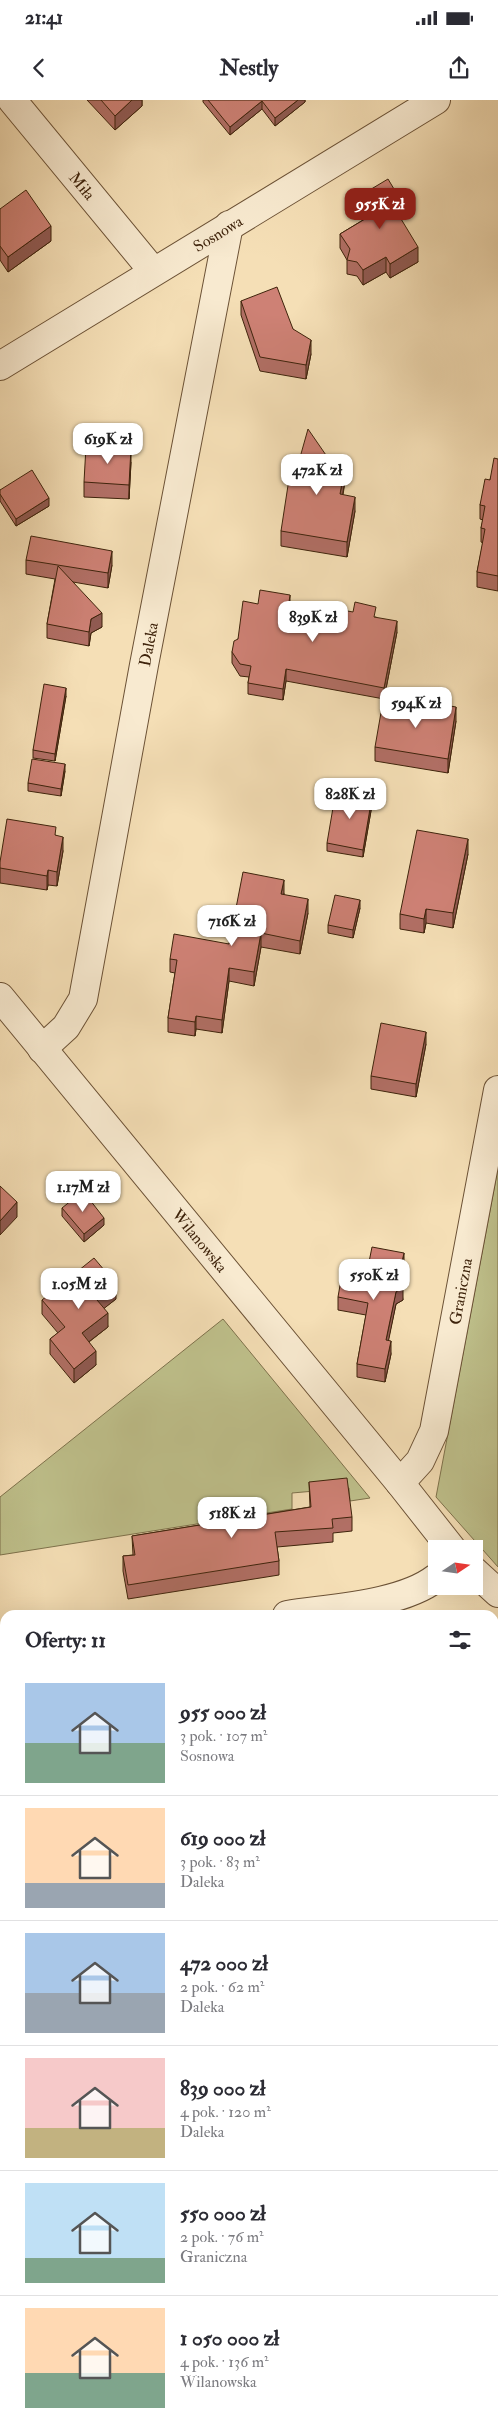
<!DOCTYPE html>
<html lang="pl">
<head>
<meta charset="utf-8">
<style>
  :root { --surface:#fff; --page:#f2f2f3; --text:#2b2b33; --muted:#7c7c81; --line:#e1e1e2; --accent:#8f2418 }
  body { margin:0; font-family:"IM FELL Double Pica",serif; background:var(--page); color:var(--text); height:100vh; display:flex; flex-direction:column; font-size:19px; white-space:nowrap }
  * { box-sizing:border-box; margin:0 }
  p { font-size:16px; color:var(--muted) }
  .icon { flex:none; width:28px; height:28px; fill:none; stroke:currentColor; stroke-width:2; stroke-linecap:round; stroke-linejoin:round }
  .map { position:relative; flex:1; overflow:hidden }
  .details { position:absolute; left:0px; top:1510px; width:499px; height:820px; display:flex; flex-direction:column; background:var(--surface); border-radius:15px 15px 0 0; box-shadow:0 5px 20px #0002 }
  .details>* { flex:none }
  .needle { width:32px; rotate:77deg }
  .controls { position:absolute; left:428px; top:1440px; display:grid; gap:10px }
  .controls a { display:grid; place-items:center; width:55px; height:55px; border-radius:0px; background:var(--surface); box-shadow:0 5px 20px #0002; font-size:25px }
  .price { position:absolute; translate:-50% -42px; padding:0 11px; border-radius:10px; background:#fff; color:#222; font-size:16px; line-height:32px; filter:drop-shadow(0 1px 2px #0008) }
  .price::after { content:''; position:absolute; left:50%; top:30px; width:15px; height:11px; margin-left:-8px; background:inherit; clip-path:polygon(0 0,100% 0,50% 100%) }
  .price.on { background:var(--accent); color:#fff }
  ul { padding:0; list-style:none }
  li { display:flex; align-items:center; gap:15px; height:125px; padding:0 25px }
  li+li { border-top:1px solid var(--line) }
  li span { display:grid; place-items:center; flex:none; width:140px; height:100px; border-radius:0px; color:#555 }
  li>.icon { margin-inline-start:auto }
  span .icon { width:60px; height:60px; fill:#fffc; stroke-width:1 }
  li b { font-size:21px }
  h2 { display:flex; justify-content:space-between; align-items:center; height:60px; padding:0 25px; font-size:21px }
  .status { display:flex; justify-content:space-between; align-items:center; height:35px; padding:0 25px; background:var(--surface); direction:ltr }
  .status svg { height:14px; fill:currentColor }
  header { display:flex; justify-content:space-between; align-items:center; height:65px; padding:0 25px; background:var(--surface); font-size:22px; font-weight:800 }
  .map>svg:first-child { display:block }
</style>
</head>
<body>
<div class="status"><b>21:41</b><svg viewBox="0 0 49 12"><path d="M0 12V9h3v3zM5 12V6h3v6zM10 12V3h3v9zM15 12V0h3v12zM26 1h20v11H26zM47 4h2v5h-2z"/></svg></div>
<header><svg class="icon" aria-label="back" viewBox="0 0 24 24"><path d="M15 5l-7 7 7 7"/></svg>Nestly<svg class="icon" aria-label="share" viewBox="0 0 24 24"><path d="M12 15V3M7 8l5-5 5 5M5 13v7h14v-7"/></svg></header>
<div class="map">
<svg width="498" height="2330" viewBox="0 0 498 2330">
  <rect width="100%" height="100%" fill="#f5dfb6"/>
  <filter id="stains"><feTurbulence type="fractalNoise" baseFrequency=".004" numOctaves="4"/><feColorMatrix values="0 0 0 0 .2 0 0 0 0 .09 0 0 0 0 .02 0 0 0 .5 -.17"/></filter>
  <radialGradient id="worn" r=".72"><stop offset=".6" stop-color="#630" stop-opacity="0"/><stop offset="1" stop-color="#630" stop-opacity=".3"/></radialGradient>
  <!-- green -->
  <g fill="#bfc18c" stroke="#7e724c">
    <path d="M498 1068V1467L436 1397Z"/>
    <path d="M223 1219 370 1398 350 1401 349 1388 292 1393V1409L0 1455V1397Z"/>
    <path d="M0 1578H5V2325H259L254 2330H0Z"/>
    <path d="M498 1703V1766L494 1762V1707Z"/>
    <path d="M498 2174V2330H347L351 2325H494V2178Z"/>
  </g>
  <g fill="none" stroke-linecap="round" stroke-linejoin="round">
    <defs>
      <g id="street">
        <path id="s1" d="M12 0 153 171"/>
        <path id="s2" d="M0 266 436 0"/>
        <path id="s3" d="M0 897 400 1383 452 1449"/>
        <path id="s4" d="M42 949 66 927 83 899 144 565 229 125"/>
        <path id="s5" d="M400 1383 420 1361 434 1331 498 990"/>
        <path d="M474 1471 498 1493"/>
        <path d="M287 1515C331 1508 401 1505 436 1478"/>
        <path d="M0 1561 5 1560"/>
        <path d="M494 2125 498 2121"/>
        <path d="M287 2330 292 2325"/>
      </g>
    </defs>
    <!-- street casing -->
    <use href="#street" stroke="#6c5236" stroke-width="30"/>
    <!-- street -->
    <use href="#street" stroke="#f8ead0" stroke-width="28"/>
  </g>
  <!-- wall -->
  <g fill="#b16f65" stroke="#3e230b">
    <path d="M87 0H142V6L115 30Z"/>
    <path d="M203 0H305V2L275 26 262 9 230 35 203 2Z"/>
    <path d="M363 94 403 118 401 119 418 162 390 178 386 172 363 185 357 176 347 174V160L340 148V134L368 117 363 108Z"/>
    <path d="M0 109 51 141 8 172 0 160Z"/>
    <path d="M241 201 293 229 311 254 306 279 260 271 241 215Z"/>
    <path d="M328 358 346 375 343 395 355 411 347 457 281 446V431Z"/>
    <path d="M498 359V491L477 487V472L483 443 481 442V428L483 420 480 419V405Z"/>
    <path d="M131 362 129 399 84 397V382Z"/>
    <path d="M0 390 49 406 16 426 0 401Z"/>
    <path d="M26 460 112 465 108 488 73 482 102 527 91 533 89 546 47 538V524L55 479 26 474Z"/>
    <path d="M258 504 290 507V509L291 513 339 521 376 517 397 532 384 599 286 581 283 600 248 594V583L249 577 240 576 232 563V552L238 539Z"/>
    <path d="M66 596 55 661 33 658V650Z"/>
    <path d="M456 621 448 673 375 661V647Z"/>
    <path d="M65 671 61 696 28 691V683Z"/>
    <path d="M372 705 363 757 327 751V743Z"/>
    <path d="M56 735 63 751 57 786 48 785 47 790 0 783V762Z"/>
    <path d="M468 754 453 828 426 823 424 833 400 829V814Z"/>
    <path d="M284 793V795L308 813 300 854 261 847 254 886 229 881 222 933 196 929 195 936 168 932V918L175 873 170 872V859L229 844Z"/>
    <path d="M360 808 353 838 328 833V825Z"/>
    <path d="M426 944 416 997 371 989V976Z"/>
    <path d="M62 1108 104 1125 84 1142 62 1116Z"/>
    <path d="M404 1166 400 1182 403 1200 396 1204 388 1241 391 1254 385 1282 357 1277V1264L366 1215 338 1210V1197L368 1167Z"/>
    <path d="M116 1199 104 1208 108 1227 89 1242 96 1265 74 1283 50 1254V1239L58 1233 42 1214V1200Z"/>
    <path d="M309 1382 352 1417V1431L333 1433V1442L277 1447 279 1461V1475L128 1499 123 1471V1456L133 1455 132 1436 310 1407Z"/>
    <path d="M498 1889V1954L494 1950V1893Z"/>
  </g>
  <!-- shaded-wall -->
  <g fill="#905a52" stroke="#3e230b">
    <path d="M132 0H142V6L115 30V16Z"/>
    <path d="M298 0H305V2L275 26V18Z"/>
    <path d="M262 1V9L230 35V27Z"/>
    <path d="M403 104V118L395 123V109Z"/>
    <path d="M51 126V141L8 172V157Z"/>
    <path d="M418 147V162L390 178V164Z"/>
    <path d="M386 157V172L363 185V170Z"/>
    <path d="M311 240V254L306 279V265Z"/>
    <path d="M131 348V362L129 399V385Z"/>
    <path d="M346 361V375L340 409V394Z"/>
    <path d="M355 397V411L347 457V442Z"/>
    <path d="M49 398V406L16 426V419Z"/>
    <path d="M112 451V465L108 488V473Z"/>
    <path d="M290 495V507L288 520V509Z"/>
    <path d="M102 513V527L91 533 89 546V532L91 519Z"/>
    <path d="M397 521V532L384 599V588Z"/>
    <path d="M286 569V581L283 600V589Z"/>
    <path d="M66 588V596L55 661V654Z"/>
    <path d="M456 607V621L448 673V659Z"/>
    <path d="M65 664V671L61 696V689Z"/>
    <path d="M372 697V705L363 757V750Z"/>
    <path d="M63 737V751L57 786V772Z"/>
    <path d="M468 739V754L453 828V813Z"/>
    <path d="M48 770V785L47 790V776Z"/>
    <path d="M284 780V793L281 807V794Z"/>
    <path d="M308 799V813L300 854V841Z"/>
    <path d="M360 800V808L353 838V830Z"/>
    <path d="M426 809V823L424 833V819Z"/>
    <path d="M261 833V847L254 886V872Z"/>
    <path d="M229 868V881L222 933V920Z"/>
    <path d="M196 916V929L195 936V922Z"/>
    <path d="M426 932V944L416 997V984Z"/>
    <path d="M17 1102V1117L0 1135V1121Z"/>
    <path d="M104 1118V1125L84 1142V1134Z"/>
    <path d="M404 1153V1166L399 1190 403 1187V1200L396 1204 386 1253V1240Z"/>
    <path d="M116 1184V1199L97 1214V1200Z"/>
    <path d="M108 1213V1227L82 1247V1233Z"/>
    <path d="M391 1241V1254L385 1282V1269Z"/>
    <path d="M96 1251V1265L74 1283V1269Z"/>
  </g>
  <!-- building -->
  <g fill="#ce8175" stroke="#3e230b">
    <path d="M101 0H132L115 16Z"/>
    <path d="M208 0H298L275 18 262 1 230 27Z"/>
    <path d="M388 79 403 104 395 109 418 147 390 164 386 157 363 170 357 162 347 160 350 149 340 134 375 113 363 94Z"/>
    <path d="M26 90 51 126 8 157 0 146V109Z"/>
    <path d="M277 187 293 229 311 240 306 265 260 257 241 201Z"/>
    <path d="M308 329 328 358 346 361 340 394 355 397 347 442 281 431 291 366 299 361Z"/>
    <path d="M86 346 131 348 129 385 84 382Z"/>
    <path d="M494 358 498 359V476L477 472 485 429 481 428 485 406 480 405 485 379 490 380Z"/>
    <path d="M32 370 49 398 16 419 0 394V390Z"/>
    <path d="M31 436 112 451 108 473 26 460Z"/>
    <path d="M58 466 102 513 91 519 89 532 47 524Z"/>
    <path d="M260 490 290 495 288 509 291 510 290 513 339 521 342 510 353 512 355 502 376 507 374 517 397 521 384 588 286 569 283 589 248 583 251 566 240 564 232 552 234 541 238 539 243 501 258 504Z"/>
    <path d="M44 584 66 588 55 654 33 650Z"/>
    <path d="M383 601 432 609 433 603 456 607 448 659 375 647Z"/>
    <path d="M32 659 65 664 61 689 28 683Z"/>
    <path d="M336 690 372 697 363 750 327 743Z"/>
    <path d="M7 719 56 727 55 735 63 737 57 772 48 770 47 776 0 768V762Z"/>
    <path d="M417 730 468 739 453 813 426 809 424 819 400 814Z"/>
    <path d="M243 772 284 780 281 794 308 799 300 841 261 833 254 872 229 868 222 920 196 916 195 922 168 918 177 860 170 859 174 834 229 844Z"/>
    <path d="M335 795 360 800 353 830 328 825Z"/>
    <path d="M381 923 426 932 416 984 371 976Z"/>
    <path d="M0 1086 17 1102 0 1121Z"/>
    <path d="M83 1091 104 1118 84 1134 62 1108Z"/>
    <path d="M372 1147 404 1153 398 1179 403 1187 396 1192 386 1240 391 1241 385 1269 357 1264 368 1203 338 1197 344 1162 368 1167Z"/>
    <path d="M94 1158 116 1184 97 1200 108 1213 82 1233 96 1251 74 1269 50 1239 65 1227 42 1200Z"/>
    <path d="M347 1378 352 1417 332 1419 333 1428 275 1432 279 1461 128 1485 123 1456 135 1455 132 1436 311 1407 309 1382Z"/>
    <path d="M498 1889V1939L494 1935V1893Z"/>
  </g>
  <g text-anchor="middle" stroke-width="5" stroke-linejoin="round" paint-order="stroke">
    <!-- street labels -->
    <g font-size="16" fill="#3e230b" stroke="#f8ead0">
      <text dy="6" stroke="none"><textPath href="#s1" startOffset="111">Miła</textPath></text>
      <text dy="6" stroke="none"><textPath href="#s2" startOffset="255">Sosnowa</textPath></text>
      <text dy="6" stroke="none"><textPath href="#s4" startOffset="426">Daleka</textPath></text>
      <text dy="6" stroke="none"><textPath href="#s3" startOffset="315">Wilanowska</textPath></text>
      <text dy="6" stroke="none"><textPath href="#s5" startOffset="205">Graniczna</textPath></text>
    </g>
  </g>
  <rect width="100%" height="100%" filter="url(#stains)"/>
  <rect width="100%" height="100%" fill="url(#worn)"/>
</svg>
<div class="controls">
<a><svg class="needle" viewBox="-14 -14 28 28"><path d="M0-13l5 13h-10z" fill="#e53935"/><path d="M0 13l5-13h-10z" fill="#7c7c81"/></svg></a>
</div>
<b class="price on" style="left:380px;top:130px">955K zł</b>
<b class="price" style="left:108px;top:365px">619K zł</b>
<b class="price" style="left:317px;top:396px">472K zł</b>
<b class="price" style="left:313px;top:543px">839K zł</b>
<b class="price" style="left:416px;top:629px">594K zł</b>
<b class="price" style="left:350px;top:720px">828K zł</b>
<b class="price" style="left:232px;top:847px">716K zł</b>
<b class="price" style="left:83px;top:1113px">1.17M zł</b>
<b class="price" style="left:374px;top:1201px">550K zł</b>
<b class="price" style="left:79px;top:1210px">1.05M zł</b>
<b class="price" style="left:232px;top:1439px">518K zł</b>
<section class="details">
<h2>Oferty: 11<svg class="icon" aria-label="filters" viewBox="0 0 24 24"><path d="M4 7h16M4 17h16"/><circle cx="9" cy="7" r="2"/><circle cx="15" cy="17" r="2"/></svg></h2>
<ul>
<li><span style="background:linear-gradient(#a9c7e8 60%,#7fa58c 0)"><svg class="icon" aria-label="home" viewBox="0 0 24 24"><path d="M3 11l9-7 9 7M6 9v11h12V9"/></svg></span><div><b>955 000 zł</b><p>3 pok. · 107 m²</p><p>Sosnowa</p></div></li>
<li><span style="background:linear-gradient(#ffd9b3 75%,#9aa5b1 0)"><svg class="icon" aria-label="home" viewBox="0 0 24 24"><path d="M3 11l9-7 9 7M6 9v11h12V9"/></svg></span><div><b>619 000 zł</b><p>3 pok. · 83 m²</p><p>Daleka</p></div></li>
<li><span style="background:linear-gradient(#a9c7e8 60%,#9aa5b1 0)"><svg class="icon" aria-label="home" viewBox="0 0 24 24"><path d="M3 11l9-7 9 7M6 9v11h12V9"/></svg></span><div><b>472 000 zł</b><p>2 pok. · 62 m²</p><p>Daleka</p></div></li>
<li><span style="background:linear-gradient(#f6c9c9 70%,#c2b280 0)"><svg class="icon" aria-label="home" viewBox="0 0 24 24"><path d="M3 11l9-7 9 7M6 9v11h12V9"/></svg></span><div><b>839 000 zł</b><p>4 pok. · 120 m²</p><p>Daleka</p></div></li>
<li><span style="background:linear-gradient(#bfe0f5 75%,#7fa58c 0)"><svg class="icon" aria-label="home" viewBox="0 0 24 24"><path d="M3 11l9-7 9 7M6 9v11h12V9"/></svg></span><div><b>550 000 zł</b><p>2 pok. · 76 m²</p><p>Graniczna</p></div></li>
<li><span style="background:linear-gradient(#ffd9b3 65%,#7fa58c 0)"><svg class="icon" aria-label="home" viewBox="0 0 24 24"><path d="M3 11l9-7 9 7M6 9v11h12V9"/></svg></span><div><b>1 050 000 zł</b><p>4 pok. · 136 m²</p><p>Wilanowska</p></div></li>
</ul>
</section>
</div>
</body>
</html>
